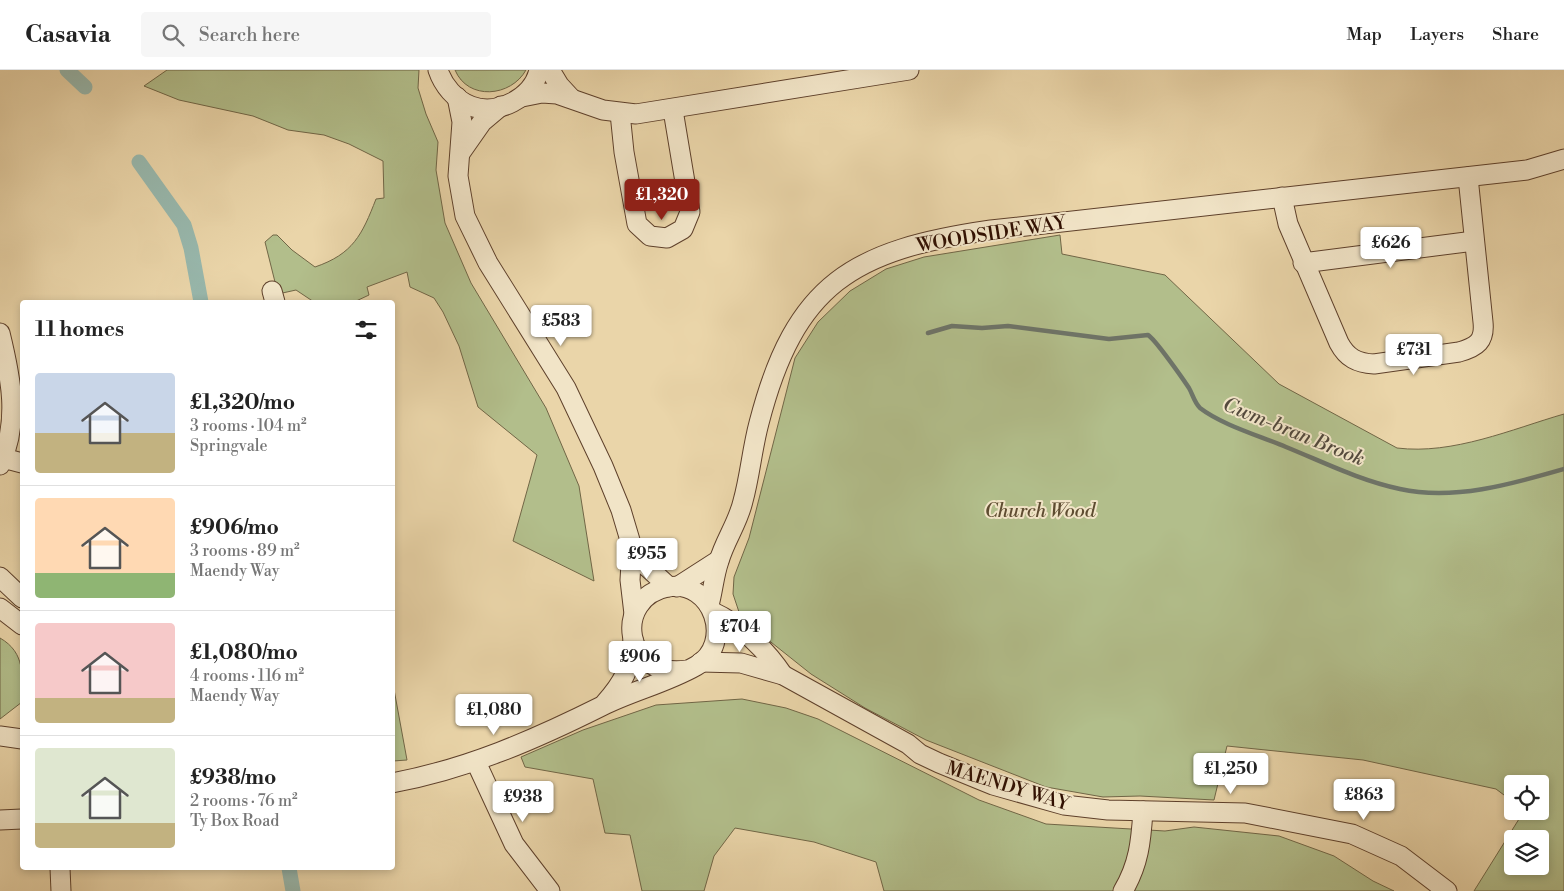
<!DOCTYPE html>
<html lang="en">
<head>
<meta charset="utf-8">
<style>
  :root { --surface:#fff; --page:#f6f6f6; --text:#222; --muted:#767676; --line:#e0e0e0; --accent:#8f2418 }
  body { margin:0; font-family:"Libre Bodoni",serif; background:var(--page); color:var(--text); height:100vh; display:flex; flex-direction:column; font-size:19px; white-space:nowrap }
  * { box-sizing:border-box; margin:0 }
  p { font-size:16px; color:var(--muted) }
  .icon { flex:none; width:28px; height:28px; fill:none; stroke:currentColor; stroke-width:2; stroke-linecap:round; stroke-linejoin:round }
  .map { position:relative; flex:1; overflow:hidden }
  .side { position:absolute; left:20px; top:230px; width:375px; height:570px; display:flex; flex-direction:column; background:var(--surface); border-radius:5px; box-shadow:0 2px 8px #0003 }
  .side>* { flex:none }
  .controls { position:absolute; left:1504px; top:705px; display:grid; gap:10px }
  .controls a { display:grid; place-items:center; width:45px; height:45px; border-radius:5px; background:var(--surface); box-shadow:0 2px 8px #0003; font-size:25px }
  .price { position:absolute; translate:-50% -42px; padding:0 11px; border-radius:5px; background:#fff; color:#222; font-size:16px; line-height:32px; filter:drop-shadow(0 1px 2px #0008) }
  .price::after { content:''; position:absolute; left:50%; top:30px; width:15px; height:11px; margin-left:-8px; background:inherit; clip-path:polygon(0 0,100% 0,50% 100%) }
  .price.on { background:var(--accent); color:#fff }
  ul { padding:0; list-style:none }
  li { display:flex; align-items:center; gap:15px; height:125px; padding:0 15px }
  li+li { border-top:1px solid var(--line) }
  li span { display:grid; place-items:center; flex:none; width:140px; height:100px; border-radius:5px; color:#555 }
  li>.icon { margin-inline-start:auto }
  span .icon { width:60px; height:60px; fill:#fffc; stroke-width:1 }
  li b { font-size:21px }
  h2 { display:flex; justify-content:space-between; align-items:center; height:60px; padding:0 15px; font-size:21px }
  header { display:flex; align-items:center; gap:30px; box-sizing:border-box; height:70px; padding:0 25px; background:var(--surface); border-bottom:1px solid var(--line) }
  header strong { font-size:24px }
  nav { display:flex; gap:28px; margin-inline-start:auto; font-size:18px }
  .search { width:350px; height:45px; background:var(--page); display:flex; align-items:center; gap:12px; box-sizing:border-box; padding:0 18px; border-radius:5px; color:var(--muted); font-size:19px }
  .map>svg:first-child { display:block }
</style>
</head>
<body>
<header>
<strong>Casavia</strong>
<div class="search"><svg class="icon" aria-label="search" viewBox="0 0 24 24"><circle cx="10" cy="10" r="6"/><path d="M15 15l6 6"/></svg>Search here</div>
<nav><a>Map</a><a>Layers</a><a>Share</a></nav>
</header>
<div class="map">
<svg width="1564" height="821" viewBox="0 0 1564 821">
  <rect width="100%" height="100%" fill="#ead5a9"/>
  <filter id="stains"><feTurbulence type="fractalNoise" baseFrequency=".004" numOctaves="4"/><feColorMatrix values="0 0 0 0 .2 0 0 0 0 .09 0 0 0 0 .02 0 0 0 .5 -.17"/></filter>
  <radialGradient id="worn" r=".72"><stop offset=".6" stop-color="#630" stop-opacity="0"/><stop offset="1" stop-color="#630" stop-opacity=".3"/></radialGradient>
  <!-- green -->
  <g fill="#b2be8b" stroke="#716646" fill-rule="evenodd">
    <path d="M167 0H419L418 18 426 44 438 72 436 100 445 153 471 213 546 338 579 416 594 511 513 471 537 385 478 337 459 276 443 242 434 228 410 217 407 202 367 217 369 225 354 232H314L296 220 278 224 265 172 273 165H277L292 180 315 197C353 184 362 165 376 129L384 128 383 91 349 74 324 65 288 60 253 46 179 30 144 16Z"/>
    <path d="M455 0H526C511 27 468 31 455 0Z"/>
    <path d="M1060 165 1062 184 1165 205 1279 314 1397 378C1453 385 1512 359 1564 344V821H1474L1524 741H1540V714H1512V731L1496 719 1363 690 1227 676 1214 730 1140 726 1103 727 1046 717 926 670 865 638 811 604 757 561 740 545 733 524 734 507 749 468 795 288 818 252 850 221 886 199 924 187ZM1512 769H1540V796H1512Z"/>
    <path d="M0 568C26 583 22 606 22 632L0 649Z"/>
    <path d="M393 614 407 690 393 691Z"/>
    <path d="M742 629 786 638 818 649 979 730 1046 754 1165 761 1194 757 1279 766 1334 786 1373 811 1394 821H884L876 792 814 772 735 758 714 786 704 821H642L630 765 605 763 593 709 525 697 521 687 583 660 656 635Z"/>
  </g>
  <g fill="none" stroke-linecap="round" stroke-linejoin="round">
    <!-- stream -->
    <path stroke="#6e7468" stroke-width="4.5" d="M928 263 952 256 982 258 1008 256 1109 269 1148 265C1155 269 1183 309 1189 318 1193 325 1194 332 1200 338 1222 355 1260 366 1286 377 1323 392 1361 411 1400 419 1454 431 1512 414 1564 399"/>
    <!-- canal -->
    <g stroke="#98b8ad" stroke-width="15">
      <path d="M67 0 85 17"/>
      <path d="M139 92 184 155 191 178 201 232"/>
      <path d="M289 798 293 821"/>
    </g>
    <defs>
      <g id="minor">
        <path d="M438 0C443 15 455 30 471 36 497 46 533 28 539 0"/>
        <path d="M550 0 559 15 571 28"/>
        <path d="M457 27 462 52 458 106 465 146 488 193 566 318 603 396 621 440 632 477 630 510 634 544"/>
        <path d="M522 27 542 23 557 24 603 40 636 44 909 0"/>
        <path d="M620 43 624 82 637 154 650 166 667 168 683 159 690 142 673 40"/>
        <path d="M461 82 482 52 501 36"/>
        <path d="M1282 127 1288 154 1339 273C1347 288 1357 293 1374 294L1459 282C1477 277 1485 271 1483 252L1468 107"/>
        <path d="M1303 193 1474 171"/>
        <path d="M272 221 275 232"/>
        <path d="M0 263C11 308 20 351 0 395"/>
        <path d="M3 388 22 393"/>
        <path d="M632 477 644 494 669 517"/>
        <path d="M0 507 22 528"/>
        <path d="M677 517 719 490"/>
        <path d="M709 535C713 521 714 505 719 491 725 470 738 453 743 431 750 406 752 379 759 353 795 213 853 180 991 160L1527 100 1564 89"/>
        <path d="M0 538 22 555"/>
        <path d="M713 542C740 554 766 580 783 605"/>
        <path d="M701 592 741 593 783 605 908 674 920 684 939 693 993 715 1064 735 1108 740 1245 743 1352 764 1401 786 1447 821"/>
        <path d="M605 633C623 613 631 598 633 570"/>
        <path d="M0 666 22 669"/>
        <path d="M476 692 514 774 550 821"/>
        <path d="M392 713C467 699 534 670 602 636 632 621 666 613 696 596 735 574 713 509 668 517 612 528 623 610 687 600"/>
        <path d="M0 750 22 749"/>
        <path d="M60 798 61 821"/>
        <path d="M1123 821C1139 794 1141 771 1143 741"/>
      </g>
    </defs>
    <!-- minor casing -->
    <use href="#minor" stroke="#5e402b" stroke-width="21"/>
    <!-- minor -->
    <use href="#minor" stroke="#f1e4c7" stroke-width="19"/>
  </g>
  <g text-anchor="middle" stroke-width="4" stroke-linejoin="round" paint-order="stroke">
    <!-- street labels -->
    <g font-size="19" fill="#300f01" stroke="#f1e4c7">
      <text transform="translate(991 163) rotate(-9)" y="7">WOODSIDE WAY</text>
      <text transform="translate(1008 715) rotate(17)" y="7">MAENDY WAY</text>
    </g>
    <!-- park labels -->
    <g font-size="19" font-style="italic" fill="#5e4c31" stroke="#f1e4c7">
      <text x="1040" y="447">Church Wood</text>
    </g>
    <!-- water labels -->
    <g font-size="20" font-style="italic" fill="#544a3d" stroke="#f1e4c7">
      <text transform="translate(1294 361) rotate(22)" y="7">Cwm-bran Brook</text>
    </g>
  </g>
  <rect width="100%" height="100%" filter="url(#stains)"/>
  <rect width="100%" height="100%" fill="url(#worn)"/>
</svg>
<div class="controls">
<a><svg class="icon" aria-label="locate" viewBox="0 0 24 24"><circle cx="12" cy="12" r="6"/><path d="M12 2v4M12 18v4M2 12h4M18 12h4"/></svg></a>
<a><svg class="icon" aria-label="layers" viewBox="0 0 24 24"><path d="M12 4l9 5-9 5-9-5zM3 14l9 5 9-5"/></svg></a>
</div>
<b class="price on" style="left:662px;top:151px">£1,320</b>
<b class="price" style="left:1391px;top:199px">£626</b>
<b class="price" style="left:561px;top:277px">£583</b>
<b class="price" style="left:1414px;top:306px">£731</b>
<b class="price" style="left:647px;top:510px">£955</b>
<b class="price" style="left:740px;top:583px">£704</b>
<b class="price" style="left:640px;top:613px">£906</b>
<b class="price" style="left:494px;top:666px">£1,080</b>
<b class="price" style="left:1231px;top:725px">£1,250</b>
<b class="price" style="left:1364px;top:751px">£863</b>
<b class="price" style="left:523px;top:753px">£938</b>
<section class="side">
<h2>11 homes<svg class="icon" aria-label="filters" viewBox="0 0 24 24"><path d="M4 7h16M4 17h16"/><circle cx="9" cy="7" r="2"/><circle cx="15" cy="17" r="2"/></svg></h2>
<ul>
<li><span style="background:linear-gradient(#c9d6e8 60%,#c2b280 0)"><svg class="icon" aria-label="home" viewBox="0 0 24 24"><path d="M3 11l9-7 9 7M6 9v11h12V9"/></svg></span><div><b>£1,320/mo</b><p>3 rooms · 104 m²</p><p>Springvale</p></div></li>
<li><span style="background:linear-gradient(#ffd9b3 75%,#8fb573 0)"><svg class="icon" aria-label="home" viewBox="0 0 24 24"><path d="M3 11l9-7 9 7M6 9v11h12V9"/></svg></span><div><b>£906/mo</b><p>3 rooms · 89 m²</p><p>Maendy Way</p></div></li>
<li><span style="background:linear-gradient(#f6c9c9 75%,#c2b280 0)"><svg class="icon" aria-label="home" viewBox="0 0 24 24"><path d="M3 11l9-7 9 7M6 9v11h12V9"/></svg></span><div><b>£1,080/mo</b><p>4 rooms · 116 m²</p><p>Maendy Way</p></div></li>
<li><span style="background:linear-gradient(#dfe7d0 75%,#c2b280 0)"><svg class="icon" aria-label="home" viewBox="0 0 24 24"><path d="M3 11l9-7 9 7M6 9v11h12V9"/></svg></span><div><b>£938/mo</b><p>2 rooms · 76 m²</p><p>Ty Box Road</p></div></li>
</ul>
</section>
</div>
</body>
</html>
